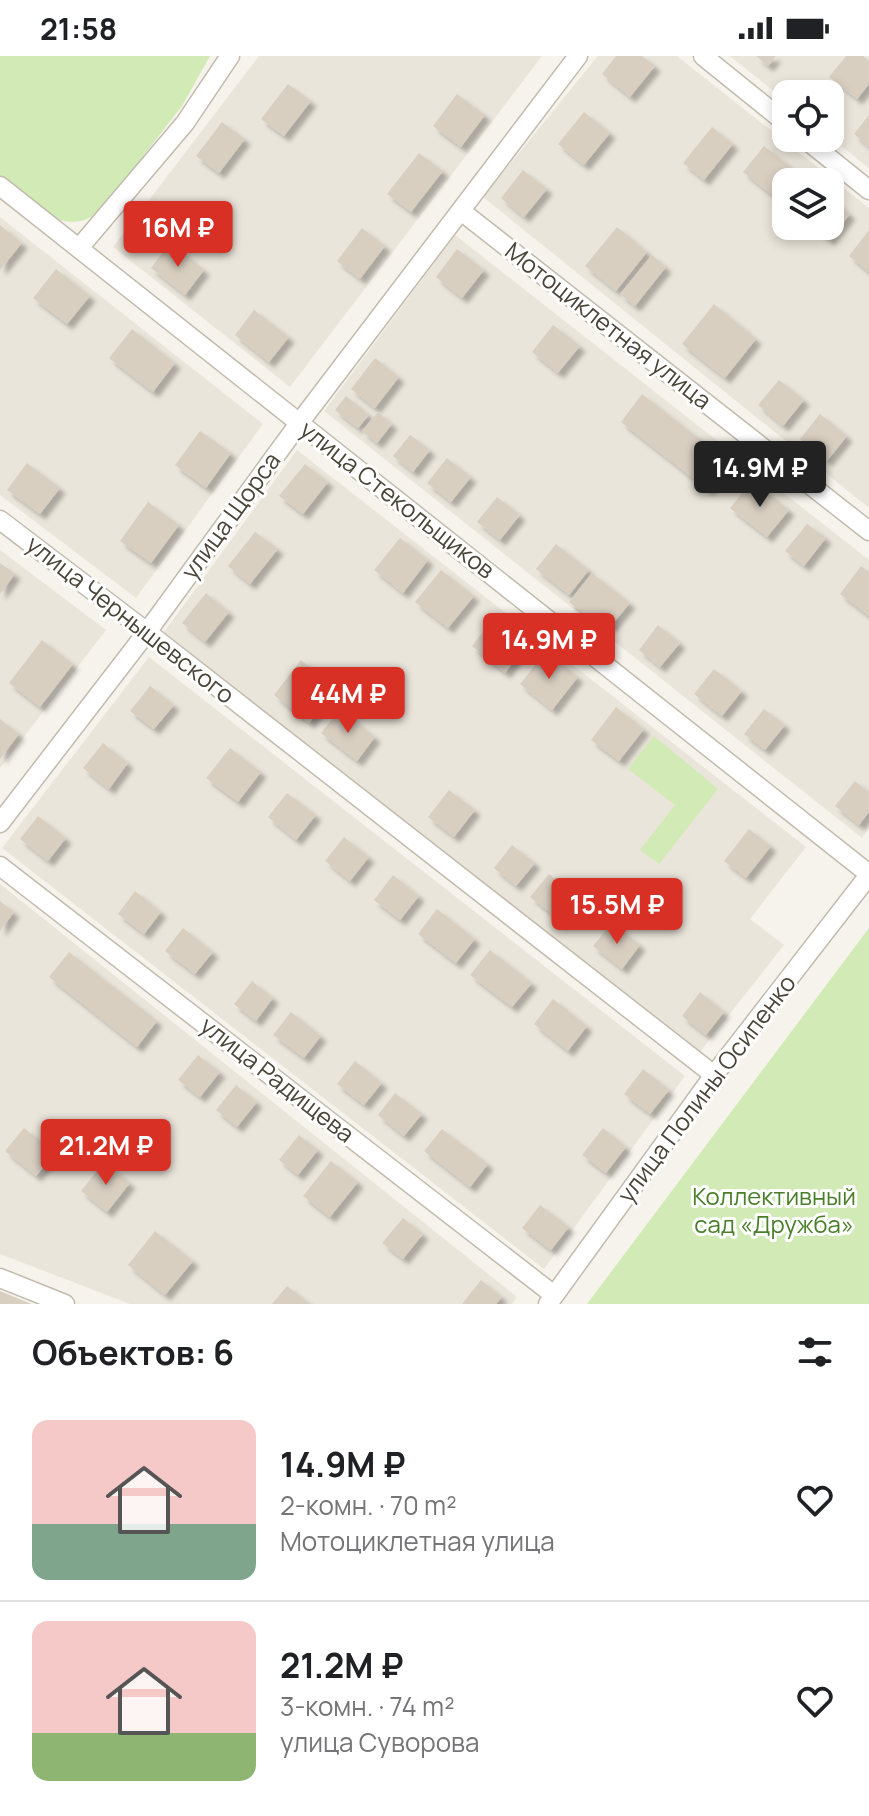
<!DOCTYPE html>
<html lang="ru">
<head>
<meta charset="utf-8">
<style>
  :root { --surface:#fff; --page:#f2f2f2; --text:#202124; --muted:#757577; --line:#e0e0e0; --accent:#d93025 }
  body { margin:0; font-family:Manrope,sans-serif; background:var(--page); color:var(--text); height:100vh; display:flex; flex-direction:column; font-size:30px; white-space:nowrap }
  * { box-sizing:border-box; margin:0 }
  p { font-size:26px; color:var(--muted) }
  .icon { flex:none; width:44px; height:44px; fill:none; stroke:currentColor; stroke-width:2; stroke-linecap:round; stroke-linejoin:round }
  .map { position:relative; height:1248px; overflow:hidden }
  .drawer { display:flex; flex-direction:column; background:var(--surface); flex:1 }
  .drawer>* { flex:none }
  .buttons { position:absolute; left:772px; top:24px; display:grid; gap:16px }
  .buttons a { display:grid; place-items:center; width:72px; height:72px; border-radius:16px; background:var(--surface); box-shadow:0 4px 12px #0003; font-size:40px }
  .price { position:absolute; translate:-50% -68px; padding:0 18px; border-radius:8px; background:var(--accent); color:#fff; font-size:26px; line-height:52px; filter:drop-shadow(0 2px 4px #0008) }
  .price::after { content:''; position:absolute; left:50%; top:48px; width:24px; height:18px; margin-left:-12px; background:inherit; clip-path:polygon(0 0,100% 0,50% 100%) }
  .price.on { background:#222; color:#fff }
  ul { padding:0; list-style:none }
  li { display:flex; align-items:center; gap:24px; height:200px; padding:0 32px }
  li+li { border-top:2px solid var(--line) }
  li span { display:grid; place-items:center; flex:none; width:224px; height:160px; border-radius:16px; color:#555 }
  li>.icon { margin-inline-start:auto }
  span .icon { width:96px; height:96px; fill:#fffc; stroke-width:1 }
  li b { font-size:34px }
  h2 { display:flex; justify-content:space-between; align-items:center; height:96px; padding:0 32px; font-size:34px }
  .status { display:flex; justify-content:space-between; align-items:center; height:56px; padding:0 40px; background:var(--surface); direction:ltr }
  .status svg { height:22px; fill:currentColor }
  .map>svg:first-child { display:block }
</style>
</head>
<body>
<div class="status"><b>21:58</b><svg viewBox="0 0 49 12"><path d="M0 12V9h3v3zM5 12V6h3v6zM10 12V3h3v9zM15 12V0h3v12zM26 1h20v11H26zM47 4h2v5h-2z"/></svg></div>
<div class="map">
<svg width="869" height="1248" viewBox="0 0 869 1248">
  <defs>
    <filter id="shadow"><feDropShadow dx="5.5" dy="5.5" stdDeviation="2" flood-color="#0004"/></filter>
  </defs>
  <rect width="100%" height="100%" fill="#f6f3ec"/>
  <!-- residential -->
  <g fill="#eae5da" fill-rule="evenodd">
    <path d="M259 0H542L290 331 113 191Z"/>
    <path d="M598 0H677L869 152V452L483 141ZM786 126H830V170H786Z"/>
    <path d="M730 0H869V112L830 81V38H786V45Z"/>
    <path d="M0 161 263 368 136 542 0 439Z"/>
    <path d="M455 179 869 504V772L862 782 324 355Z"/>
    <path d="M297 394 806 791 750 863 784 889 699 997 164 576Z"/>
    <path d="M0 494 106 574 0 712Z"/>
    <path d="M149 601 685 1020 544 1213 2 792Z"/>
    <path d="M0 828 517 1241 512 1248H130L0 1198Z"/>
  </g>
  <!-- green -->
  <g fill="#d2eab5">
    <path d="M0 0H210L182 50 101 154C64 186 30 146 0 122Z"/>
    <path d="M654 680 718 733 659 808 640 794 675 749 628 713Z"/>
    <path d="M869 872V1248H587Z"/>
  </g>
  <!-- building -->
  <g fill="#d8cfc1" filter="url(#shadow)">
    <path d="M616 0H642L655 10 630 41 602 18Z"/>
    <path d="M756 0H776L768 10Z"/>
    <path d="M846 0H863L869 5V28L857 43 829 21Z"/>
    <path d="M288 28 311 45 284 80 261 63Z"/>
    <path d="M457 38 485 59 461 91 433 70Z"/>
    <path d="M584 56 610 77 584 109 558 88Z"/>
    <path d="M869 59V91L854 78Z"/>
    <path d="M222 66 245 83 219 117 196 100Z"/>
    <path d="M712 71 733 88 704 124 683 107Z"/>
    <path d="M764 90 793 113 772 139 743 116Z"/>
    <path d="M419 97 443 115 411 156 387 138Z"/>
    <path d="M523 114 547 133 524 161 501 142Z"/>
    <path d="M830 142 850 158 829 184 811 170H830Z"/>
    <path d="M0 169 22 187 0 214Z"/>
    <path d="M617 171 647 196 616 235 585 210Z"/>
    <path d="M362 172 385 190 360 223 337 205Z"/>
    <path d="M869 174V216L849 200Z"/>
    <path d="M170 187 204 214 185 239 151 212Z"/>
    <path d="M457 193 484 214 462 242 436 221Z"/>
    <path d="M652 199 666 211 635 250 620 238Z"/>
    <path d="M56 213 90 240 67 268 33 242Z"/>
    <path d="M714 248 756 283 725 322 682 288Z"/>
    <path d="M254 254 289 281 269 306 235 279Z"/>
    <path d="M553 269 580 290 558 317 532 296Z"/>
    <path d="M132 273 175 307 153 336 109 302Z"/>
    <path d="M375 302 399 321 375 352 351 333Z"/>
    <path d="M779 324 804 344 783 370 758 349Z"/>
    <path d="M642 338 730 407 708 434 621 366Z"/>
    <path d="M346 340 369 359 358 372 335 354Z"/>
    <path d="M378 356 392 368 377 387 362 375Z"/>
    <path d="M820 358 847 380 827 405 800 383Z"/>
    <path d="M200 375 231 397 206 432 175 409Z"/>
    <path d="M410 379 430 394 413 416 393 400Z"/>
    <path d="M447 402 471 421 451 446 427 427Z"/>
    <path d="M27 407 60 432 40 458 7 434Z"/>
    <path d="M305 408 328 426 303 458 279 440Z"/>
    <path d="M752 425 789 454 767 481 730 452Z"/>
    <path d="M497 441 520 459 500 484 477 466Z"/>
    <path d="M148 446 179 469 151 507 120 485Z"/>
    <path d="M807 468 826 482 804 510 785 495Z"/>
    <path d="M255 476 278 493 250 528 228 510Z"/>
    <path d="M400 482 428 504 403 537 374 514Z"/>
    <path d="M556 488 589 514 569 539 536 513Z"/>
    <path d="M0 507 15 518 0 538Z"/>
    <path d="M861 510 869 516V560L840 538Z"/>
    <path d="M441 514 474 540 448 572 415 546Z"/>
    <path d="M592 517 630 547 610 571 592 557 589 561 569 546Z"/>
    <path d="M206 537 229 556 205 586 182 567Z"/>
    <path d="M497 558 530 584 505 617 472 590Z"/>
    <path d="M658 569 680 587 660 611 639 594Z"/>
    <path d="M42 584 73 608 40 651 9 627Z"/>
    <path d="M546 596 578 621 552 654 520 628Z"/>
    <path d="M301 604 336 632 309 667 274 639Z"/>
    <path d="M714 613 742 635 722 660 694 638Z"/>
    <path d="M150 630 174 649 154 673 130 655Z"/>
    <path d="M616 651 644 673 619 705 591 684Z"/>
    <path d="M340 653 375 681 357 705 321 677Z"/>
    <path d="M764 653 785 669 765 694 744 678Z"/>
    <path d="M0 663 19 678 0 703Z"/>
    <path d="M103 687 128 707 109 733 83 712Z"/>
    <path d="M230 692 261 716 238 746 206 722Z"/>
    <path d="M855 725 869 736V756L859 769 835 750Z"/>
    <path d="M449 734 475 754 454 781 428 761Z"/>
    <path d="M287 737 316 759 296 784 268 761Z"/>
    <path d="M38 760 66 782 48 805 20 783Z"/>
    <path d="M749 773 771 790 746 822 724 805Z"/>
    <path d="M344 781 369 801 350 825 325 805Z"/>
    <path d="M512 789 535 807 516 830 494 812Z"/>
    <path d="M549 818 581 843 562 866 530 841Z"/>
    <path d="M393 819 419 840 400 864 374 844Z"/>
    <path d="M135 835 161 856 144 878 118 858Z"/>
    <path d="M0 845 14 856 0 875Z"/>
    <path d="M437 853 475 883 456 907 418 878Z"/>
    <path d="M612 867 640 889 622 913 593 890Z"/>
    <path d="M183 872 213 896 195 918 165 895Z"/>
    <path d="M490 894 532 927 512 951 470 919Z"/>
    <path d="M69 896 157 965 137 991 49 921Z"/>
    <path d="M252 925 273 942 256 965 234 948Z"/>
    <path d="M700 936 724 956 706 979 682 960Z"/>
    <path d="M553 943 587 970 568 995 534 968Z"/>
    <path d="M291 956 321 980 304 1002 273 979Z"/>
    <path d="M198 999 220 1016 200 1041 178 1024Z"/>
    <path d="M355 1005 382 1027 364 1049 337 1028Z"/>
    <path d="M643 1013 669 1034 650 1058 624 1038Z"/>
    <path d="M236 1029 257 1046 237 1071 216 1054Z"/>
    <path d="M395 1037 422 1058 404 1080 378 1059Z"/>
    <path d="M24 1072 55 1097 36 1120 5 1095Z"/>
    <path d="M603 1072 626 1091 606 1117 582 1099Z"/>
    <path d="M442 1073 488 1108 470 1131 424 1095Z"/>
    <path d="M299 1079 318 1094 298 1119 279 1104Z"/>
    <path d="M331 1105 358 1126 330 1161 303 1140Z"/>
    <path d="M104 1106 130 1127 107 1156 81 1135Z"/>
    <path d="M540 1149 569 1171 551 1194 522 1172Z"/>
    <path d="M403 1162 423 1178 403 1203 382 1187Z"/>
    <path d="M155 1175 193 1205 165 1239 128 1209Z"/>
    <path d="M481 1224 502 1241 496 1248H462Z"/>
    <path d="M287 1230 310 1248H272Z"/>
    <path d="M0 1235 31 1248H0Z"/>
  </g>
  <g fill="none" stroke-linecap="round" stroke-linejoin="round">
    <defs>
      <g id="street">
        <path d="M703 0 786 67"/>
        <path d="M804 82 869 134"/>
        <path d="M0 130 869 818"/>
        <path d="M461 155 869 475"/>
        <path d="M79 192 185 67 230 0"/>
        <path d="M0 464 147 576 714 1019"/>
        <path d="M0 767 147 576 300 366 578 0"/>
        <path d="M0 810 554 1239"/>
        <path d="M0 1222 65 1248"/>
        <path d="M548 1248 714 1019 869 819"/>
      </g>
    </defs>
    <!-- street casing -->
    <use href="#street" stroke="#c2bbae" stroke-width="21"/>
    <!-- street -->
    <use href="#street" stroke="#fff" stroke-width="18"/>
  </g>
  <g text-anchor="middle" stroke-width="6" stroke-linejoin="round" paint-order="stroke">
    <!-- street labels -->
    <g font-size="24" fill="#4b4439" stroke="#fff">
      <text transform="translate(608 270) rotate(38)" y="8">Мотоциклетная улица</text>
      <text transform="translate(397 444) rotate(38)" y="8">улица Стекольщиков</text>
      <text transform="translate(231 460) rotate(-54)" y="8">улица Щорса</text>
      <text transform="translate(130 564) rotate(38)" y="8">улица Чернышевского</text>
      <text transform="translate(277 1024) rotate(38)" y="8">улица Радищева</text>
      <text transform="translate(707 1033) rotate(-53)" y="8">улица Полины Осипенко</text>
    </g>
    <!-- park labels -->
    <g font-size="24" fill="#4a7f2a" stroke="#fff">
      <text x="774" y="1149">Коллективный<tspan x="774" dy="28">сад «Дружба»</tspan></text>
    </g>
  </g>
</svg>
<div class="buttons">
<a><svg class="icon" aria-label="locate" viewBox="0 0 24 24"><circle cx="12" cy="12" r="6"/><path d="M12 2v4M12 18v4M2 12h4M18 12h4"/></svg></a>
<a><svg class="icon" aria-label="layers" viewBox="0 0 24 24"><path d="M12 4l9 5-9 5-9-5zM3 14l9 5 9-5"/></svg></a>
</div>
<b class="price" style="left:178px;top:213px">16M ₽</b>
<b class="price on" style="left:760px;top:453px">14.9M ₽</b>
<b class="price" style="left:549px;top:625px">14.9M ₽</b>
<b class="price" style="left:348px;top:679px">44M ₽</b>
<b class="price" style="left:617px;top:890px">15.5M ₽</b>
<b class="price" style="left:106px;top:1131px">21.2M ₽</b>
</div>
<section class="drawer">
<h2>Объектов: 6<svg class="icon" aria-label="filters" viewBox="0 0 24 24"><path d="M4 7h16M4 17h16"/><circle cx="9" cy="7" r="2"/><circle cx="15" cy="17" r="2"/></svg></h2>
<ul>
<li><span style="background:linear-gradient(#f6c9c9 65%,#7fa58c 0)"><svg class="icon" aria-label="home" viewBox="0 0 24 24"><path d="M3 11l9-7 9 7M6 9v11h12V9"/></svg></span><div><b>14.9M ₽</b><p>2-комн. · 70 m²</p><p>Мотоциклетная улица</p></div><svg class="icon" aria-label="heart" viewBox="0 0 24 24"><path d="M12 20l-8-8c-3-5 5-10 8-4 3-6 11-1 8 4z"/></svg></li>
<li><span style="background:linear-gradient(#f6c9c9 70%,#8fb573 0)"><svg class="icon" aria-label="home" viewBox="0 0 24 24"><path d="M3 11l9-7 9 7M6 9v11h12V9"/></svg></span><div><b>21.2M ₽</b><p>3-комн. · 74 m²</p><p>улица Суворова</p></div><svg class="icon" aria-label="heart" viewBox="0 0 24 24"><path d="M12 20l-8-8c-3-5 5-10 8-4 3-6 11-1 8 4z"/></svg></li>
</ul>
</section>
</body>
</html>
